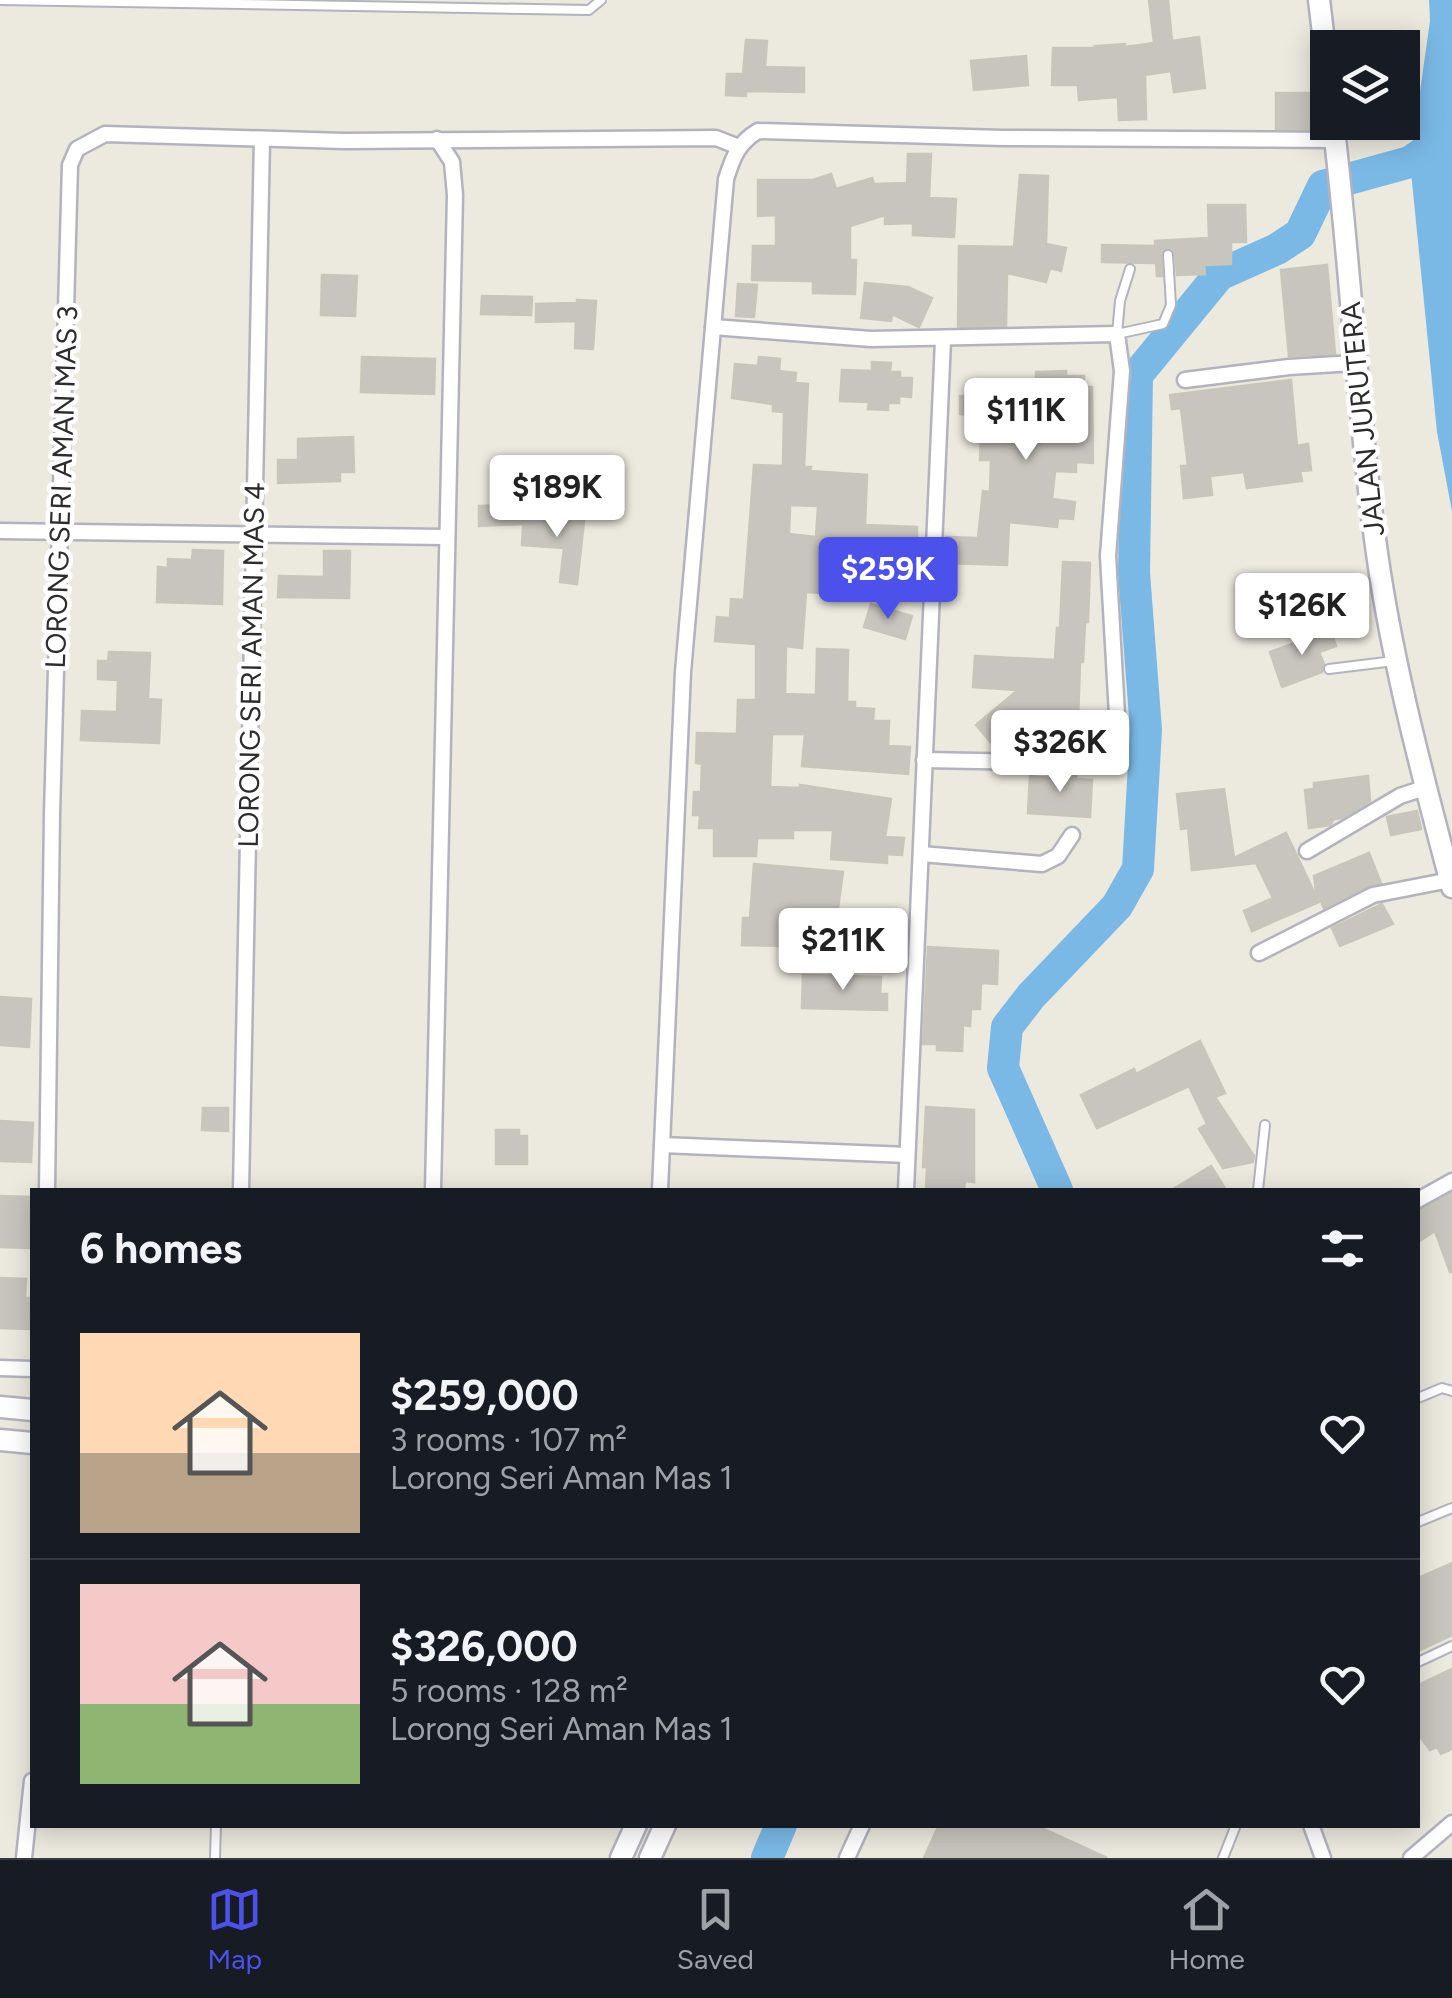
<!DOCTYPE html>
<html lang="en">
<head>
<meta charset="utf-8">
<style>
  :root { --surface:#171b24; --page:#242831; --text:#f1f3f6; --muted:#9ea1a6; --line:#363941; --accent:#4c51ec }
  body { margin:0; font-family:Figtree,sans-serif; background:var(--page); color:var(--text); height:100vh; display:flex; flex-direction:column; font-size:38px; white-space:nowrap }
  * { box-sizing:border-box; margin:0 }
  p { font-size:32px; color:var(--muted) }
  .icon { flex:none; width:55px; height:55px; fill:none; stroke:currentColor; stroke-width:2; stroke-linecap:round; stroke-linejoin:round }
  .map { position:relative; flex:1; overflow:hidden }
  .side { position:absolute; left:30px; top:1188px; width:1390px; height:640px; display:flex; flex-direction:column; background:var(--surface); border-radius:0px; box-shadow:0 5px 25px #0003 }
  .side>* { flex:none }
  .controls { position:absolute; left:1310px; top:30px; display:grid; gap:20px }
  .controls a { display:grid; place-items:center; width:110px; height:110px; border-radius:0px; background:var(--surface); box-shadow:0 5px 25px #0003; font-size:50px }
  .price { position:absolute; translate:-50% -85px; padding:0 22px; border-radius:10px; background:#fff; color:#222; font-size:32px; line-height:65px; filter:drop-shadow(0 2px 5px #0008) }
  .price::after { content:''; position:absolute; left:50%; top:60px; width:30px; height:22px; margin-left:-15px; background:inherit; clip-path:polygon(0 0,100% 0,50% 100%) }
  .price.active { background:var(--accent); color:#fff }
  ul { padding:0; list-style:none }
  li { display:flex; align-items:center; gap:30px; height:250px; padding:0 50px }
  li+li { border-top:2px solid var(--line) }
  li span { display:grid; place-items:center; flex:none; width:280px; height:200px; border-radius:0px; color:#555 }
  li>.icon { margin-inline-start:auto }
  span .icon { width:120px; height:120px; fill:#fffc; stroke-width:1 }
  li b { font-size:42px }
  h2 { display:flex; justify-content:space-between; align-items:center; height:120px; padding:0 50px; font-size:42px }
  .tabs { display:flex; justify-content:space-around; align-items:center; height:140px; border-top:2px solid var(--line); background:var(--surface); font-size:28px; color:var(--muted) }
  .tabs a { display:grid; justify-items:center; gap:5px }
  .tabs .active { color:var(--accent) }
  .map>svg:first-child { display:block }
</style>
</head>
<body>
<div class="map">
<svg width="1452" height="1858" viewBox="0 0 1452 1858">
  <rect width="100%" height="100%" fill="#ece9df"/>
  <!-- water -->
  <path fill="#7ab9e6" d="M1429 0H1452V511L1437 432 1410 162 1430 21Z"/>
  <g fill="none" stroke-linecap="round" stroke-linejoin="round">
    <!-- river -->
    <g stroke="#7ab9e6" stroke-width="32">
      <path d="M1057 1190 1003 1068 1007 1027 1031 996 1117 906 1138 869 1146 730 1134 573 1137 375 1219 275 1277 249 1300 234 1323 186 1410 162 1452 133"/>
      <path d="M767 1858 781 1825"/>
    </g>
  </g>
  <!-- building -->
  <g fill="#c8c5be" stroke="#c8c5b9" stroke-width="2.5" fill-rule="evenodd">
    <path d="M1149 0H1168L1172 41 1199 37 1205 88 1174 92 1171 71 1145 75 1146 119 1119 120 1118 97 1079 100 1078 85H1052L1053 48H1096L1095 46 1125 44V47L1154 43Z"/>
    <path d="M746 40 767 41 765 67 804 68V92L746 91V96L726 95 727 74H743Z"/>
    <path d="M1026 56 1028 85 974 90 971 61Z"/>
    <rect x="1276" y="93" width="39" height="36"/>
    <path d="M908 154H931L929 198 956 199 954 237 913 235V223L885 224V215L850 226V260H856L855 294 813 293V281L752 280 753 246H776V215L758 216V180H813L831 174 836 189 872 178 874 184 907 183Z"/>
    <path d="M1020 175 1048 176 1046 244 1066 248 1061 271 1050 268 1046 282 1007 273 1006 326 958 327 959 246 1014 247Z"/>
    <path d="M1208 205H1245L1246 242H1231V264L1204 265 1205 274 1177 275 1175 254 1169 248 1161 253 1162 276H1157L1156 263 1102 262V245L1155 246V241L1209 238Z"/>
    <path d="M1327 265 1335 354 1289 356 1281 270Z"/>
    <path d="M322 275 357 276 355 316 321 315Z"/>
    <path d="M865 283 908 287 932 298 919 327 892 314 891 321 861 318Z"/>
    <path d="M738 284 757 285 754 317 736 316Z"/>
    <path d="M482 296 532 297 531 315 481 314Z"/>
    <path d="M577 300 596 301 593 349 575 348 576 321 536 322V304L577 303Z"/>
    <path d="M362 357 435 359 434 394 361 392Z"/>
    <path d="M759 357 780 359 779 371 796 373 795 383 808 384 804 467H811L810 471 867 475 865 525 917 527V541H907V551L872 550 868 596 806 592 802 648 786 646 785 694 816 695 817 649 848 650 847 702H855V708L874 709 873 721H889L888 746 910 747 908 774 802 766 805 734H772L770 787 800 788V785L891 799 885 837 904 838 902 855 887 854V863L831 859 833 830H793V838H757L756 856H714V828H699L700 815H693L694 792H701L702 764 696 763 697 733 737 734 738 700H756V644L715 641 717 617 730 618 731 599 744 600 754 465 783 466 784 412 773 411V404L732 398 735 364 758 366ZM790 505 818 506 816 537 789 534Z"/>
    <path d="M872 362 891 363 890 372H900V378H912L911 397 899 396V403H888V410L868 409 869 402 840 401 842 370 872 371Z"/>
    <path d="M1066 371V376H1084V387H1092L1093 463 1076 462V472L1055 471 1052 499 1075 502 1073 519 1058 518 1057 527 1009 522 1007 565 946 563V537L978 538 983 491 990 492 991 460H980L982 415 960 414V396L976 397V382L997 383 995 429 1036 430V372Z"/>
    <path d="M1291 380 1297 446 1308 444 1311 470 1300 471 1302 481 1247 488 1244 472 1210 476 1212 495 1184 498 1181 466H1188L1181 408 1172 409 1170 395Z"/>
    <path d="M353 437 354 472H340V481L278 483V460H298V439Z"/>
    <path d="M522 505 523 524 479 526V506Z"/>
    <path d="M524 513 584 521 577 584 560 582 564 548 522 545Z"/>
    <path d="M193 550 223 551 222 604 157 602 158 567 168 568V559L192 560Z"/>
    <path d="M324 551H350L349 598 278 597 279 576 324 577Z"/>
    <path d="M1063 562 1090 563 1088 622H1085L1083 662H1080L1077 752H1053L1054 724 1022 751H998L976 725 1018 690 973 687 975 656 1055 660 1057 628H1060Z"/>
    <path d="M871 604 912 616 905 639 864 627Z"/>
    <path d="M1330 630 1336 646 1319 652 1324 664 1322 672 1282 687 1270 652Z"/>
    <path d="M109 652 150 653 148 699 161 700 159 743 81 740 82 711 117 712 118 680 98 679V661H108Z"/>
    <path d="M1052 773H1076V779L1092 780 1090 817 1028 813 1030 776 1051 778Z"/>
    <path d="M1368 776 1370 801 1342 818 1334 819 1330 825 1309 828 1305 790 1314 789V783Z"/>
    <path d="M1224 789 1234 858 1286 833 1317 898 1314 876 1369 853 1381 883 1368 886 1324 908 1321 901 1252 931 1244 911 1273 898 1256 863 1192 870 1188 828 1181 829 1177 794Z"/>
    <path d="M1417 811 1421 829 1391 835 1387 817Z"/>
    <path d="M754 864 843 872 837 915 794 909 791 946 742 945 743 918H750Z"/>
    <path d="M1382 904 1393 924 1340 946 1332 928Z"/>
    <path d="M928 947 998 951 997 984 981 983 980 1009H971L970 1026 963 1025 962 1051 937 1050V1044H923Z"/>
    <path d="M803 975 881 977 880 994H887V1010L802 1008Z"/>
    <path d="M0 997 31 999 29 1047 0 1045Z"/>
    <path d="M1200 1041 1225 1093 1215 1097 1254 1156 1253 1162 1223 1168 1199 1129 1207 1124 1189 1086 1097 1128 1081 1095 1134 1069 1136 1074Z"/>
    <path d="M926 1107 974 1110V1182L965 1181 964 1190H926L927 1167H923Z"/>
    <path d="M203 1108H228V1131L202 1130Z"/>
    <path d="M0 1121 33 1123 31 1162 0 1161Z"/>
    <path d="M496 1130H519V1136H527V1164H496Z"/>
    <path d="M1211 1166 1226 1190H1172Z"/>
    <path d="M1452 1193V1271L1450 1272 1435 1231 1418 1242V1210Z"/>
    <path d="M0 1196 31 1197 30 1248 0 1247Z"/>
    <path d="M0 1278 26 1279 25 1298H31L30 1329 0 1328Z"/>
    <path d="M1452 1563V1635L1418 1651V1578Z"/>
    <path d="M1452 1669V1749L1441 1754 1437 1747 1430 1750 1418 1734V1685Z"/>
    <path d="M939 1825H1035L1107 1858H924Z"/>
  </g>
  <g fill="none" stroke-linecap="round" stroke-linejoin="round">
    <defs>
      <g id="lane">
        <path d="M0 0 589 10 601 0"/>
        <path d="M1130 269 1120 301 1117 334 1163 324 1171 305 1168 255"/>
        <path d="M1329 669 1394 661"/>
        <path d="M1258 1190 1265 1125"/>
        <path d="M1418 1398 1442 1388 1452 1391"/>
        <path d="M1418 1522 1452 1508"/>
        <path d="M1418 1662 1452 1646"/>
        <path d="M215 1858 216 1825"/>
        <path d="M1223 1858 1236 1825"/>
      </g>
      <g id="street">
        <path d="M713 327 871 339 1117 334 1122 371 1108 556 1117 715C1115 740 1110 751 1088 763L924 760"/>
        <path d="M1185 380 1289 367 1354 363"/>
        <path d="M0 531 445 537"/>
        <path d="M1307 851 1400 796 1427 787"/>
        <path d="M921 854 1042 864 1058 856 1072 835"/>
        <path d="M1259 953 1373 895 1450 880"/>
        <path d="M662 1145 907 1155"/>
        <path d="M47 1190 52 814 70 165 77 149 105 134 344 141 716 138 739 147"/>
        <path d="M241 1190 262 139"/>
        <path d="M433 1190 455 195 452 162 437 139"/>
        <path d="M660 1190 683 672 726 179C733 157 738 143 758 131L1003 138 1336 140"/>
        <path d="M906 1190 943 340"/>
        <path d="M1418 1200 1452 1181"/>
        <path d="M0 1368 32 1369"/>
        <path d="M1311 1825 1323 1858"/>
        <path d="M24 1858 32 1781"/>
        <path d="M847 1858 862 1825"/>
        <path d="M1411 1858 1452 1823"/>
      </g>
      <g id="secondary">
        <path d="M1319 0 1328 74"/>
        <path d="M1333 122C1350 258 1356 395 1374 531 1389 651 1421 770 1452 887"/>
        <path d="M0 1407 32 1410"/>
        <path d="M0 1440 32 1443"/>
        <path d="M621 1858 636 1825"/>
        <path d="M650 1858 665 1825"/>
      </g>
    </defs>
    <!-- lane casing -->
    <use href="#lane" stroke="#b2b3be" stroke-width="12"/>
    <!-- street casing -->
    <use href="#street" stroke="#b2b3be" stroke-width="19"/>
    <!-- secondary casing -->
    <use href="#secondary" stroke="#b2b3be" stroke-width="25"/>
    <!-- lane -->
    <use href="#lane" stroke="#fff" stroke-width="8"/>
    <!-- street -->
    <use href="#street" stroke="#fff" stroke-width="14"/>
    <!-- secondary -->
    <use href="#secondary" stroke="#fff" stroke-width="20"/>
  </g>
  <g text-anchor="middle" stroke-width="9" stroke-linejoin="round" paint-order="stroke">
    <!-- street labels -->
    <g font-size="28" fill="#2c2c2c" stroke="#fff">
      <text transform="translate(1362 419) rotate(-96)" y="10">JALAN JURUTERA</text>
      <text transform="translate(61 487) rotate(-88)" y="10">LORONG SERI AMAN MAS 3</text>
      <text transform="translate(251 665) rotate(-89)" y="10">LORONG SERI AMAN MAS 4</text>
    </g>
  </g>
</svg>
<div class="controls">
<a><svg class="icon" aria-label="layers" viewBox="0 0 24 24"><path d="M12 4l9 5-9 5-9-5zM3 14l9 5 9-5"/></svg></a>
</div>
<b class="price" style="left:1026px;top:463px">$111K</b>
<b class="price" style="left:557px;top:540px">$189K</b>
<b class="price active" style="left:888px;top:622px">$259K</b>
<b class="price" style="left:1302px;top:658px">$126K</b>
<b class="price" style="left:1060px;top:795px">$326K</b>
<b class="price" style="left:843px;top:993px">$211K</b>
<section class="side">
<h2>6 homes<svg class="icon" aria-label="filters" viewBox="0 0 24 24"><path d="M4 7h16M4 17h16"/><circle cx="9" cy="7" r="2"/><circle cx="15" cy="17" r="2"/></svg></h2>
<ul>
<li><span style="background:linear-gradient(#ffd9b3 60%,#b9a48a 0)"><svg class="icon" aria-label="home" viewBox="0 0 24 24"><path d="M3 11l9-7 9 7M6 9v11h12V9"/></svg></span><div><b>$259,000</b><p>3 rooms · 107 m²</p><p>Lorong Seri Aman Mas 1</p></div><svg class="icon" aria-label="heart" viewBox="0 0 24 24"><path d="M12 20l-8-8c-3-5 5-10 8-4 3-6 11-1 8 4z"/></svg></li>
<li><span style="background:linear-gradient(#f6c9c9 60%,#8fb573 0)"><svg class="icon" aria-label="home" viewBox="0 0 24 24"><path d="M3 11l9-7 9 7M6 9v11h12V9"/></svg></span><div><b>$326,000</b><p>5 rooms · 128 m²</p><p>Lorong Seri Aman Mas 1</p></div><svg class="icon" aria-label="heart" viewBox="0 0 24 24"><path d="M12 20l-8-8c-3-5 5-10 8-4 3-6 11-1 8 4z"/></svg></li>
</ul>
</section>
</div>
<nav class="tabs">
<a class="active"><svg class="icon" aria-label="map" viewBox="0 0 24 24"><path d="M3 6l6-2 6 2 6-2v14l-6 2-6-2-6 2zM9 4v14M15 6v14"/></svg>Map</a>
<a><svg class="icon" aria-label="saved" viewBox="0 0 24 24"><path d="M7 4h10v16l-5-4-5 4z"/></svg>Saved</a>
<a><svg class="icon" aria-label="home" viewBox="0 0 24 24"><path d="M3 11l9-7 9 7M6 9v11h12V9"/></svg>Home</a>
</nav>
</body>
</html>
